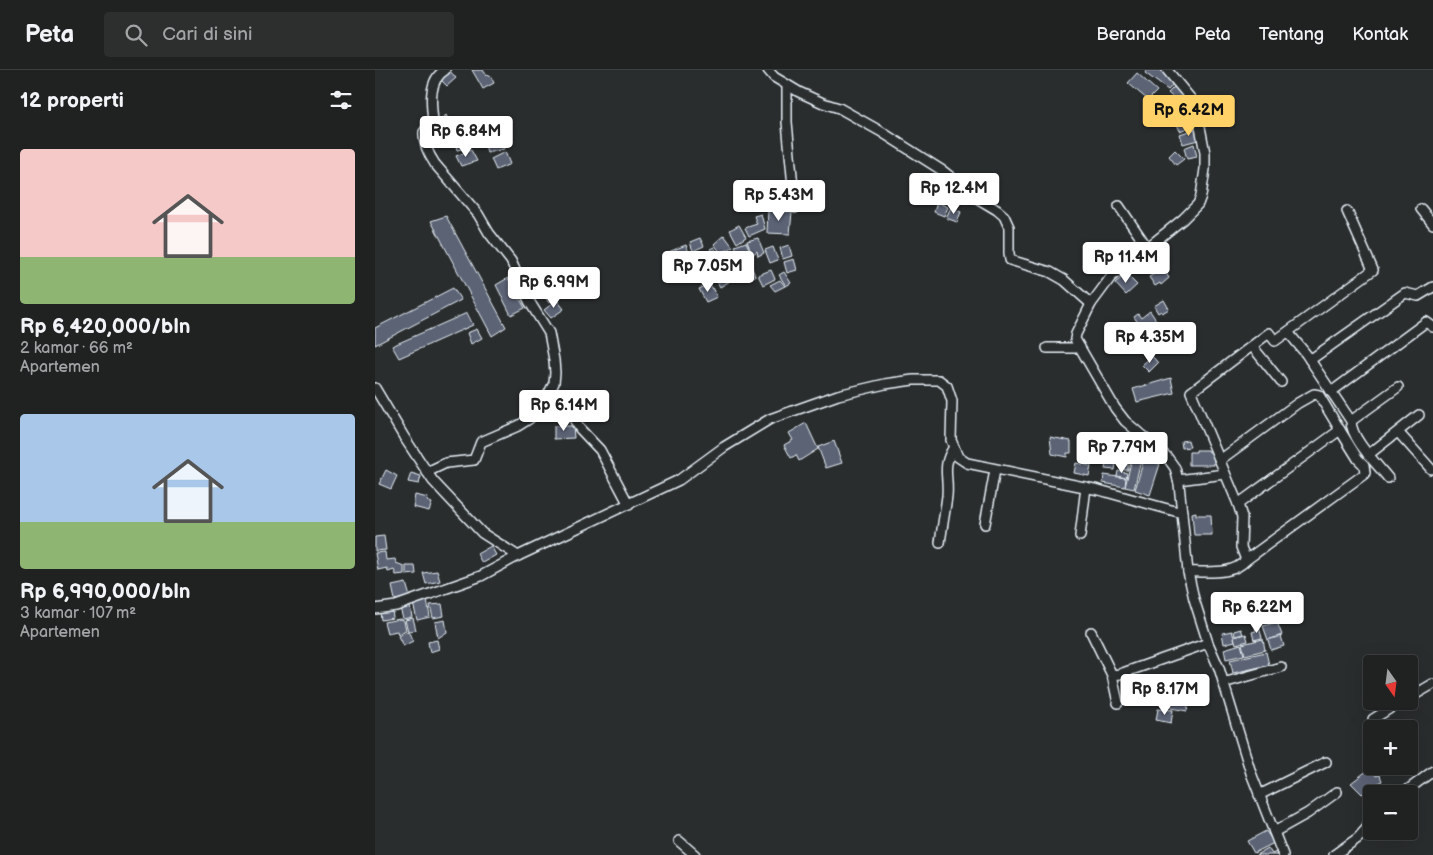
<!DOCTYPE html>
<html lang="id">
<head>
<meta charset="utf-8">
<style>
  :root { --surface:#202222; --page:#2d2f2f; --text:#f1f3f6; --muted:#a2a4a5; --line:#3d3f40; --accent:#ffd166 }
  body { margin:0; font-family:"Balsamiq Sans",sans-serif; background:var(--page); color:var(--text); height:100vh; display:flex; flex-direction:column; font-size:19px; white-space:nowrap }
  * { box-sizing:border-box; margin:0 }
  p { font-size:16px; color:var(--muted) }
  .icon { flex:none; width:28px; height:28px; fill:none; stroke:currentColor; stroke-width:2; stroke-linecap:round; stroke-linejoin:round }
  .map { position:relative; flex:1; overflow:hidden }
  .details { display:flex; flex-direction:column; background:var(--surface); width:375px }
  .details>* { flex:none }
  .needle { width:32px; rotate:166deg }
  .buttons { position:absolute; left:988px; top:585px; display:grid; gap:10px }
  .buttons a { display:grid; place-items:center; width:55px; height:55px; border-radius:5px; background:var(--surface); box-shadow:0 5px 20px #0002,0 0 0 1px var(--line); font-size:25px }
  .price { position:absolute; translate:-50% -42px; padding:0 11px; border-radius:5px; background:#fff; color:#222; font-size:16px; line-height:32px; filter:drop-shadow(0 1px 2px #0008) }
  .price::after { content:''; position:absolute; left:50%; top:30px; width:15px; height:11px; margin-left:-8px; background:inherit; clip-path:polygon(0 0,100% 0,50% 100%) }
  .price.current { background:var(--accent); color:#111 }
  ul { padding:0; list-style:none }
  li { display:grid; align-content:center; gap:10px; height:265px; padding:0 20px }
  li span { display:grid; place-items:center; height:155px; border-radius:5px; color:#555 }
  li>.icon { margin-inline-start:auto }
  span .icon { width:90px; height:90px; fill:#fffc; stroke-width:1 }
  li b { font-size:21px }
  h2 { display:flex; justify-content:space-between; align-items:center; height:60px; padding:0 20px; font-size:21px }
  header { display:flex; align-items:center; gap:30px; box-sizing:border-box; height:70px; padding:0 25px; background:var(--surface); border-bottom:1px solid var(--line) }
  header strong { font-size:24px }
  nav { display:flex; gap:28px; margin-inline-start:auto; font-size:18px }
  .search { width:350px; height:45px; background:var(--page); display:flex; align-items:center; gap:12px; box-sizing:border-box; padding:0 18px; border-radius:5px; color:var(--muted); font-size:19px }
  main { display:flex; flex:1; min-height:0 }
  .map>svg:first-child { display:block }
</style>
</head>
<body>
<header>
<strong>Peta</strong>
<div class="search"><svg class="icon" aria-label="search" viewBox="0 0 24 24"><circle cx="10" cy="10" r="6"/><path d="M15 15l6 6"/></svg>Cari di sini</div>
<nav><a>Beranda</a><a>Peta</a><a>Tentang</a><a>Kontak</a></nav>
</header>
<main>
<section class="details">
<h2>12 properti<svg class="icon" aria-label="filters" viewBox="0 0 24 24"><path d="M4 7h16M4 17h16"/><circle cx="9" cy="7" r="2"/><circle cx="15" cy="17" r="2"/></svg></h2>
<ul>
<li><span style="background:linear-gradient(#f6c9c9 70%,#8fb573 0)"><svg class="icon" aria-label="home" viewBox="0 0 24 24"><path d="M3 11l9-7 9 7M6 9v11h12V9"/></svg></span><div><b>Rp 6,420,000/bln</b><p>2 kamar · 66 m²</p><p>Apartemen</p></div></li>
<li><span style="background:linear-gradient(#a9c7e8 70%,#8fb573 0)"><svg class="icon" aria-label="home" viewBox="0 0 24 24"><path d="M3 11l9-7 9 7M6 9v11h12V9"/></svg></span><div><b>Rp 6,990,000/bln</b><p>3 kamar · 107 m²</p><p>Apartemen</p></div></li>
</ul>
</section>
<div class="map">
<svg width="1058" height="785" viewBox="0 0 1058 785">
  <rect width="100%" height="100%" fill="#2a2d2e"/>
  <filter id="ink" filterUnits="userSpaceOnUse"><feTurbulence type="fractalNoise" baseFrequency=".02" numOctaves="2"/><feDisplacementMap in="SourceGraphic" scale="10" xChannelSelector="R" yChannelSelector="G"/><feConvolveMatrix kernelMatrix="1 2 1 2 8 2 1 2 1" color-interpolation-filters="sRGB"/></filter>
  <g filter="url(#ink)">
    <!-- building -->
    <g fill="#5c6375" stroke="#e8f1f8">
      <path d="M74 0 81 8 72 16 64 8Z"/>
      <path d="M97 0H108L112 6 115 5 119 13 108 19Z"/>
      <path d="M772 0H786L799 13 793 20 770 3Z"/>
      <path d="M762 3 782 21 773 30 753 13Z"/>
      <path d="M800 16 810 27 804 33 793 23Z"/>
      <path d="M810 32 815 36 807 42 801 37Z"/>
      <path d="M815 44 821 54 805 61 801 52Z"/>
      <path d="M71 45 79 62 63 67 60 55Z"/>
      <path d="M118 55 120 63H124L129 79 112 83 106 58Z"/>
      <path d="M820 59 823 70 808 74 805 64Z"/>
      <path d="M88 66 92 78 82 80 79 68Z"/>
      <path d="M819 74 822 87 812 89 809 78Z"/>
      <path d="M96 80 102 91 86 96 81 86Z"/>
      <path d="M800 80 809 89 801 95 794 86Z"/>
      <path d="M130 82 135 94 121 100 116 89Z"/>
      <path d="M610 105 622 113 616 124 604 116Z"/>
      <path d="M562 132 573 137 569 146 559 142Z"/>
      <path d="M576 137 586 142 582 152 571 148Z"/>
      <path d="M393 140 417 142 415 164 392 163Z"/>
      <path d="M386 144 390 159 374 166 370 158 382 154 379 146Z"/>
      <path d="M71 146 131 257 117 266 56 151Z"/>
      <path d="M364 155 371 167 362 173 355 160Z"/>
      <path d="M349 165 358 177 346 183 339 174Z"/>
      <path d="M325 168 329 176 318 181 315 172Z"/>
      <path d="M383 168 389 183 383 186 382 181 377 185 372 171Z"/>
      <path d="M371 172 377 185 367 189 360 176Z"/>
      <path d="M311 175 315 185 301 192 302 198 296 199 291 183Z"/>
      <path d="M414 175 417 186 408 189 405 178Z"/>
      <path d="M339 177 344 187 341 188 335 179Z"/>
      <path d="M398 177 403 190 395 193 390 180Z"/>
      <path d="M360 180 364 190 353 193 349 184Z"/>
      <path d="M334 181 340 192 335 194 329 184Z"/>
      <path d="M327 186 332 197 325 199 320 188Z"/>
      <path d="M419 189 422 200 412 203 409 192Z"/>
      <path d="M374 190 380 206 374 209 367 192Z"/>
      <path d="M319 191 327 209 316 213 309 195Z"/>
      <path d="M366 192 368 199 360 202 357 195Z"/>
      <path d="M788 198 794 208 786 215 785 213 780 216 774 207Z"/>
      <path d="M348 199 355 211 345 217 338 204Z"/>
      <path d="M396 200 400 209 388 215 383 205Z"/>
      <path d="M409 202 416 213 411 216 404 205Z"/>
      <path d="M751 204 762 215 751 225 740 213Z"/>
      <path d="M133 208 150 238 136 245 121 215Z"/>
      <path d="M405 210 410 216 400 221 395 215Z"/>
      <path d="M172 211 183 228 174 233 163 216Z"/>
      <path d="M335 214 342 227 331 232 324 219Z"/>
      <path d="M78 218 86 230 0 275V258Z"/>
      <path d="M182 230 189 239 176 248 169 240Z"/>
      <path d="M789 230 794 239 787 243 786 241 783 243 779 236Z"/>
      <path d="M775 241 781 250 768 260 759 247 763 244 766 248Z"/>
      <path d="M92 243 98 255 24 288 17 276Z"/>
      <path d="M102 259 107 268 96 274 92 263Z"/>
      <path d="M777 286 783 293 774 302 767 295Z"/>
      <path d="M796 308 799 323 762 332 758 319Z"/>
      <path d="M431 353 443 379 424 391 421 385 416 388 409 375 418 370 414 363Z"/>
      <path d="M179 356H198L199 368 179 369Z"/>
      <path d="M715 366 733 368 732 378 714 376Z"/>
      <path d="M675 367 696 371V383H692V387L677 384Z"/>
      <path d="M739 369 750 370 749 378 752 379 751 386 737 384Z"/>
      <path d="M813 370 815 377 807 378 806 371Z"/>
      <path d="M459 371 467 393 451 398 443 377Z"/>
      <path d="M821 380H833L834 382 839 383V395H814V382H821Z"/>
      <path d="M731 383 753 388V400H749L748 394 730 391Z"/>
      <path d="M757 388 766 390 759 419 750 417Z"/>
      <path d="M769 389 785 394 775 425 760 420Z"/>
      <path d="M701 393 716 396 714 406 699 403Z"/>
      <path d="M731 393 741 394 740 400 730 399Z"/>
      <path d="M11 400 22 406 16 419 4 414Z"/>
      <path d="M743 401 752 403 751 408 742 406Z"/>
      <path d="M36 403 46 406 44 414 33 412Z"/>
      <path d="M729 405 751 408 750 417 728 413Z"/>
      <path d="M40 425 53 428 52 431 57 433 54 441 38 437Z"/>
      <path d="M821 442V445H836L837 465H819L817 443Z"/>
      <path d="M9 466 11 480 0 481V467Z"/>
      <path d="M116 476 121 485 107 493 102 484Z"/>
      <path d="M10 482 11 490 20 489 21 493 29 496V504L21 505 19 500 13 502 12 498 3 500 0 483Z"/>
      <path d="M31 496H40L41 504 31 505Z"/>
      <path d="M62 501 65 511 51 514 48 503Z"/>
      <path d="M31 513 35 527 20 530 17 516Z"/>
      <path d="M892 526 899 539 887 544 881 531Z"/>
      <path d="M906 526 911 537 905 540 904 538H902L898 530Z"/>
      <path d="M52 529 55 547 42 550 38 533Z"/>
      <path d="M67 534 69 546 58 548 55 535Z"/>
      <path d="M35 536 37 547 28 549 25 538Z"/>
      <path d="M17 539 18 548 6 550 5 541Z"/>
      <path d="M38 548 41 560 33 561 30 550Z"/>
      <path d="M25 549 29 551 31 560 23 564 22 561 12 563 9 552Z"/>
      <path d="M70 550 72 562 63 568 60 552Z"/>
      <path d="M902 552 907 565 893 570 888 556Z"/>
      <path d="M884 557 887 568 879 570 877 562 881 561 880 558Z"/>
      <path d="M866 559 868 564 860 566 859 561Z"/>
      <path d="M33 561 38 571 28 576 23 566Z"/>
      <path d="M857 561 860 571 849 574 847 563Z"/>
      <path d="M871 564 873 571 861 574 859 567Z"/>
      <path d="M906 566 909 576 896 580 893 570Z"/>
      <path d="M888 569 890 580 870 585 867 574Z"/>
      <path d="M62 570 64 579 55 582 53 572Z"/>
      <path d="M866 574 869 585 851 589 849 579Z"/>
      <path d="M891 582 894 595 858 603 855 590Z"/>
      <path d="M798 625 815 627 812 641 796 638Z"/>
      <path d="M783 639 798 640 796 653 781 650Z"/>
      <path d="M997 697 1001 706 1005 705 1007 711 987 724 976 713Z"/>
      <path d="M891 761 899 773 879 783 872 771Z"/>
      <path d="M893 778 897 784 901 782 902 785H881Z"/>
    </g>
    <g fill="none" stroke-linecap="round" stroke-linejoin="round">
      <defs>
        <g id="minor">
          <path d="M393 0 399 7 424 22 448 33 464 38 505 61 568 101 602 128 622 140 629 146 634 157V183L635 190 675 202 689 210 716 234"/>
          <path d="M792 0 816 29 822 41 830 83V99L826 126 823 134 808 149 736 207 716 234 701 264 700 269 740 338 750 351 792 387 800 398 804 414 813 502 819 529 833 573 844 598 876 703 908 785"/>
          <path d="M412 15V52L420 138"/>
          <path d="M744 136 772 177"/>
          <path d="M1046 139 1058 154"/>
          <path d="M913 262 931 284 976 351C976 369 1002 394 1013 408"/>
          <path d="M877 276 906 312"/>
          <path d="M672 278H705"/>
          <path d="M935 290 1030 223 1043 226 1058 217"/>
          <path d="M0 318 29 367 58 411 107 463 143 486"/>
          <path d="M956 322 1051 252 1058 257"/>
          <path d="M173 326 191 336 205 359 225 380 254 435"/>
          <path d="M976 351 1023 317"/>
          <path d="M1023 362 1056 399"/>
          <path d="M993 385 1044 345"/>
          <path d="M845 390 923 333 939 324 944 325 965 360"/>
          <path d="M52 402 71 393 99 390 106 372 143 356 154 349 161 342 172 327 179 313 180 303 179 290 174 263 154 231 136 191 114 163 103 144 60 94C54 85 48 73 49 62L58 51C56 34 53 10 70 0"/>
          <path d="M803 410 850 404"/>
          <path d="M610 454 620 400"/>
          <path d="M705 466 711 417"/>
          <path d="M565 473C567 458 570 442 572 426 574 405 566 397 579 377"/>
          <path d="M871 490 866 477 867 447 863 434 816 322 894 263 900 271 998 200 972 141"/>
          <path d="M813 502C832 501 857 506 871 490L988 405 990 403 989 395 983 389 965 360 863 434"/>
          <path d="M0 539 21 536 106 506 143 486 304 410 349 377 395 349 463 325 510 314 538 310H564L572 316 577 331 576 370 583 387 592 393 724 420 807 443"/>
          <path d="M716 562 737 605 743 633"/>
          <path d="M737 605 745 604 833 573"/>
          <path d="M848 613 906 597"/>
          <path d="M1034 628 1058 614"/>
          <path d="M998 649 1027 631"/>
          <path d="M1027 724 1058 701"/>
          <path d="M884 725 951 692"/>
          <path d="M899 762 933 743 962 722"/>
          <path d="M304 771 320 785"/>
          <path d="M959 785 983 768 991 759 996 747"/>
        </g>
      </defs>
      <!-- minor casing -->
      <use href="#minor" stroke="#e8f1f8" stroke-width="12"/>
      <!-- minor -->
      <use href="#minor" stroke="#2a2d2e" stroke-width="9"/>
    </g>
  </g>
</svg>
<div class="buttons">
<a><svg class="needle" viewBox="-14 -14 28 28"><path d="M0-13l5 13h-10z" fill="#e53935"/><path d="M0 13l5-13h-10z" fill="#a2a4a5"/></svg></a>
<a>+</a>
<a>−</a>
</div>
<b class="price current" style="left:814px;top:67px">Rp 6.42M</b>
<b class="price" style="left:91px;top:88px">Rp 6.84M</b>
<b class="price" style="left:579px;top:145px">Rp 12.4M</b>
<b class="price" style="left:404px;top:152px">Rp 5.43M</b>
<b class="price" style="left:751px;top:214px">Rp 11.4M</b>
<b class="price" style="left:333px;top:223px">Rp 7.05M</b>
<b class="price" style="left:179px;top:239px">Rp 6.99M</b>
<b class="price" style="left:775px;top:294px">Rp 4.35M</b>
<b class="price" style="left:189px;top:362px">Rp 6.14M</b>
<b class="price" style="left:747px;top:404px">Rp 7.79M</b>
<b class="price" style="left:882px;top:564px">Rp 6.22M</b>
<b class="price" style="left:790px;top:646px">Rp 8.17M</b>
</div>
</main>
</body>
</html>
